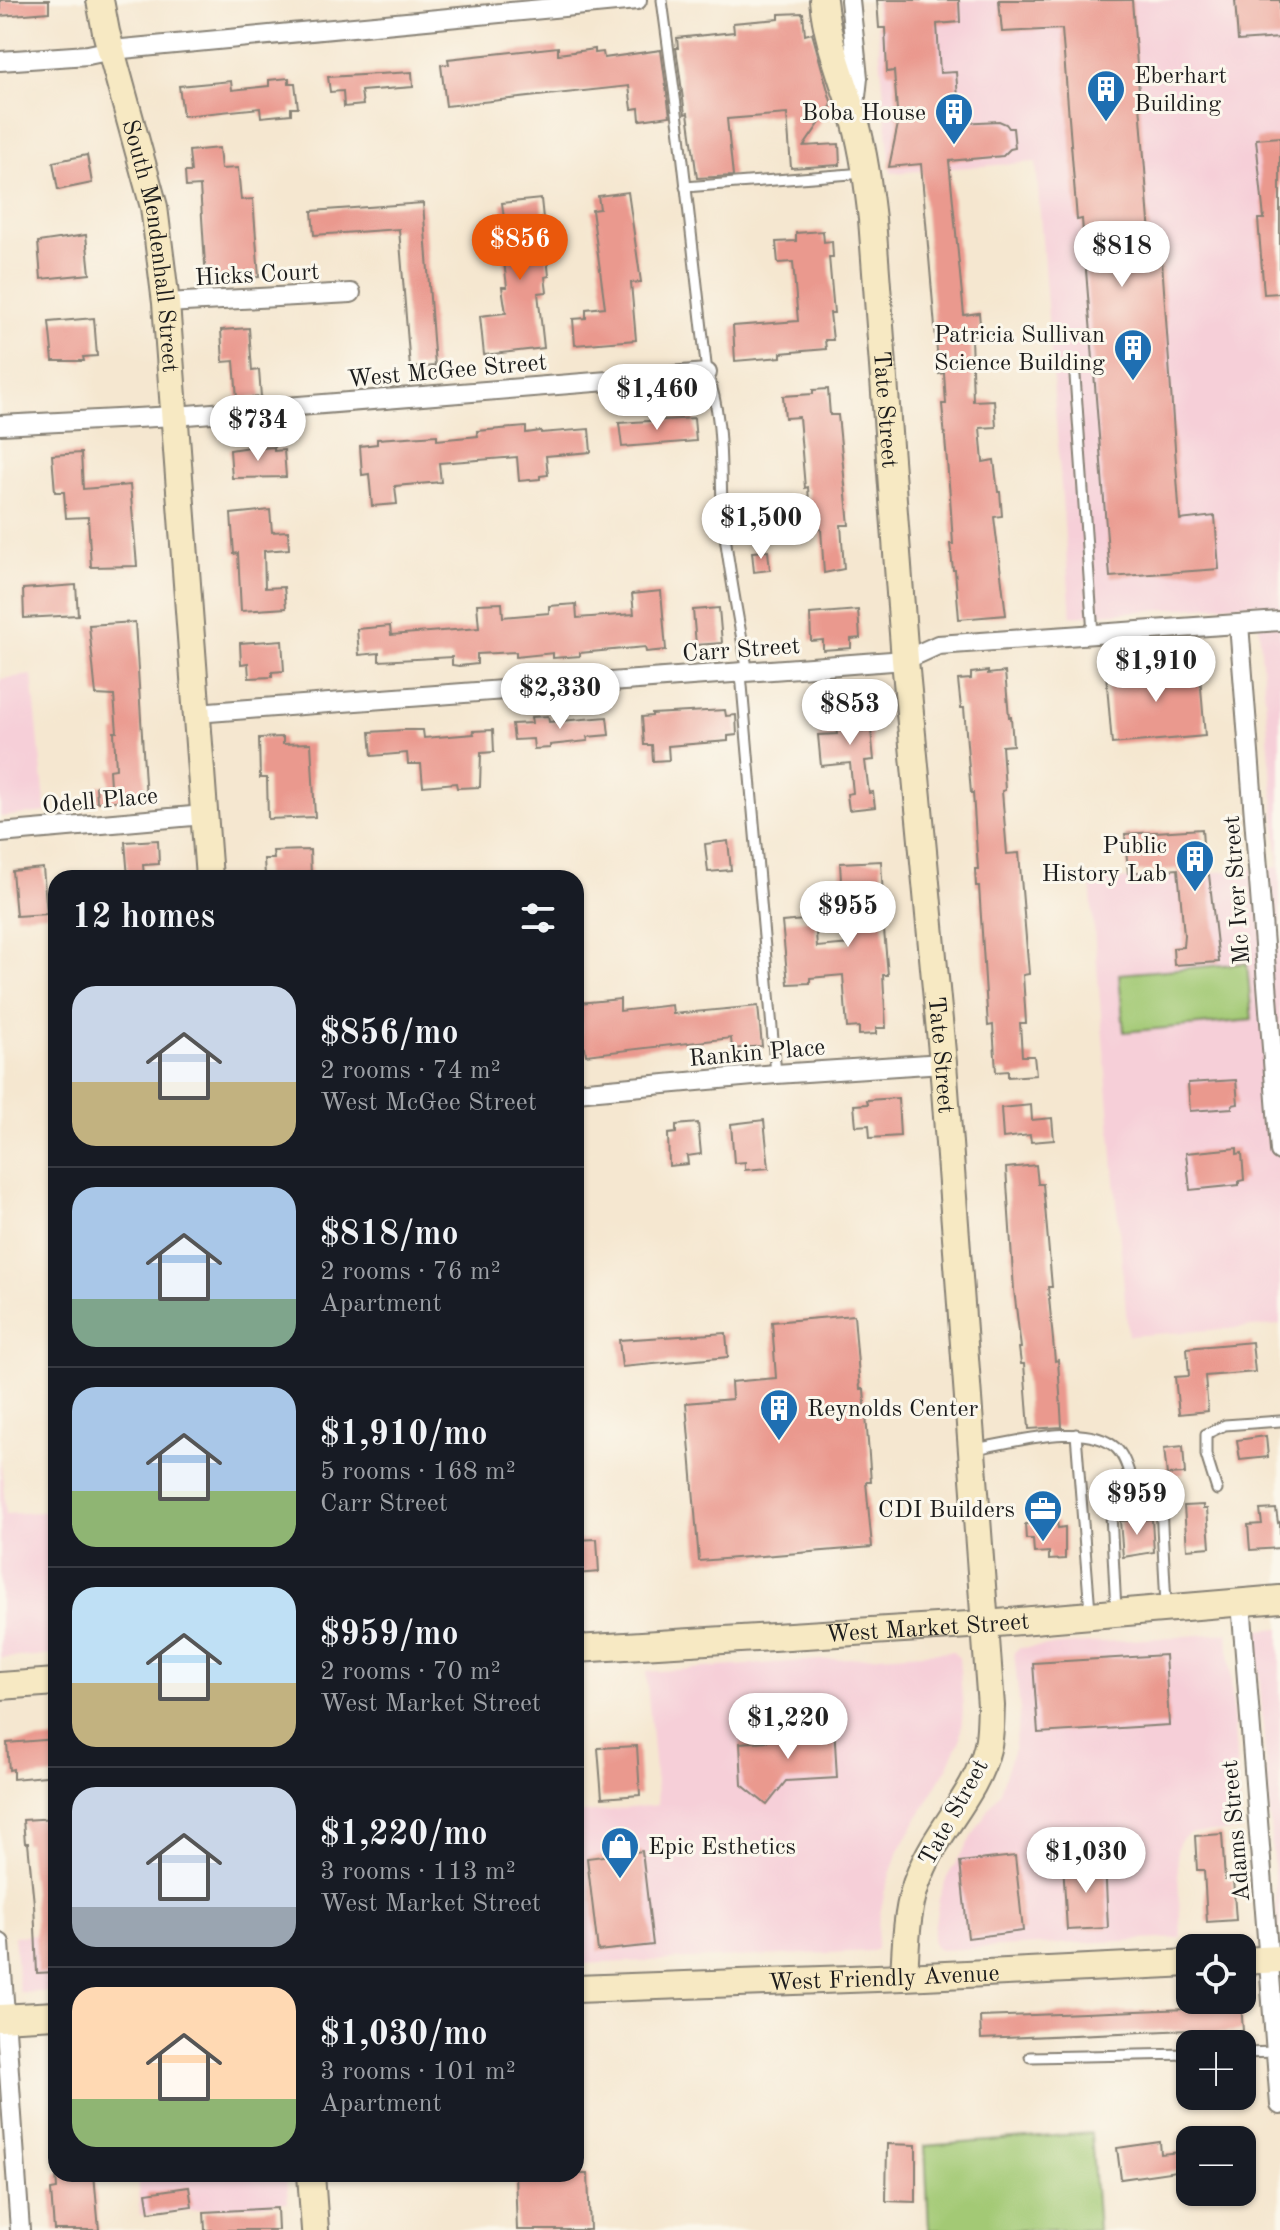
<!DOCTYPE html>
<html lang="en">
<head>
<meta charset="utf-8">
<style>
  :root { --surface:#171b24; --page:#242831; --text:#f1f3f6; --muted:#9ea1a6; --line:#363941; --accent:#ea580c }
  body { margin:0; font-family:"Old Standard TT",serif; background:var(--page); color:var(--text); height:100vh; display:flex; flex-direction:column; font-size:30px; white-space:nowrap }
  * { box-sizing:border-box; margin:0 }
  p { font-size:26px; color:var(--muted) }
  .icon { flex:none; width:44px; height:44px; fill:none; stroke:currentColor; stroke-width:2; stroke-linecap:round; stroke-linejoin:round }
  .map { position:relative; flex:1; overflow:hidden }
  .drawer { position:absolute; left:48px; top:870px; width:536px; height:1312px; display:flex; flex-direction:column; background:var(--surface); border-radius:24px; box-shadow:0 2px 6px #0004 }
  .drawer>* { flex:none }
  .buttons { position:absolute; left:1176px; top:1934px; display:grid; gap:16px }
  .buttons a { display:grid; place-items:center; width:80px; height:80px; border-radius:16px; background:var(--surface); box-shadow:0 2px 6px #0004; font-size:40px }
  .price { position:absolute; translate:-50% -68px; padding:0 18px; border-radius:28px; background:#fff; color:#222; font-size:26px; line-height:52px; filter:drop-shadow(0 2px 4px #0008) }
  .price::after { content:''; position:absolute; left:50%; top:48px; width:24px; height:18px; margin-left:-12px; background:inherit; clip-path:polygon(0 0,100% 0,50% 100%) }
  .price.current { background:var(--accent); color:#fff }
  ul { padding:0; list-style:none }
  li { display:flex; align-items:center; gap:24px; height:200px; padding:0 24px }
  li+li { border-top:2px solid var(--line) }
  li span { display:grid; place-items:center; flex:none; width:224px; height:160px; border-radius:24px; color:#555 }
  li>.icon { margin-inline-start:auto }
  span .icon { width:96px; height:96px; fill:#fffc; stroke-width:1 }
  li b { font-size:34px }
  h2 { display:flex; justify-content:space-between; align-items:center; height:96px; padding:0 24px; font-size:34px }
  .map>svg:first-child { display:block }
</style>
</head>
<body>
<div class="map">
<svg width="1280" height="2230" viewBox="0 0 1280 2230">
  <rect width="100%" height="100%" fill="#fbf7ec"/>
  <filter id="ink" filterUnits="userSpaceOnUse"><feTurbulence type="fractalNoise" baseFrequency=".0125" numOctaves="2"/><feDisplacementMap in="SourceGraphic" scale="16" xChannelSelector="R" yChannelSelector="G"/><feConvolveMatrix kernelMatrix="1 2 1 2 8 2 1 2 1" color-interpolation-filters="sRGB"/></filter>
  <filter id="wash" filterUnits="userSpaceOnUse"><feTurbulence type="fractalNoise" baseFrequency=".006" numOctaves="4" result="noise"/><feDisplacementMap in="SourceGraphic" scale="32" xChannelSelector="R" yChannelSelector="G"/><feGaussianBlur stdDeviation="1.8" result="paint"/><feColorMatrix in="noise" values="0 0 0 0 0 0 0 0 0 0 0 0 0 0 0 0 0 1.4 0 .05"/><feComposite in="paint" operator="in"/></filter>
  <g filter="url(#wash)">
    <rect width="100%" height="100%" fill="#f5e7d0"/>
    <!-- built -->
    <g fill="#f6cfd8">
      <path d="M875 0H1280V1325L1128 1336 1090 882 1279 867 1257 603 1071 616 1036 162 891 173Z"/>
      <path d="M32 675 46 812 0 817V679Z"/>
      <path d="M0 1455 6 1514 56 1511V1655L0 1658Z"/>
      <path d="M1280 1628V1934H1278L1256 1630Z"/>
      <path d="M1228 1633 1241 1831 1190 1833 1180 1840 1177 1849 1181 1938 940 1950 935 1947 932 1941 939 1899 947 1877 1000 1791 1014 1749 1020 1711 1014 1652 1019 1648Z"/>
      <path d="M952 1651 959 1657 963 1710 960 1740 948 1766 897 1854 885 1890 878 1924 876 1949 872 1951 581 1964 576 1906V1814L658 1805 646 1672Z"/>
      <path d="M56 1934V1991L23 1993 19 1991 14 1936Z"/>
      <path d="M137 2174H286L288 2202 140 2215Z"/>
    </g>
    <!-- green -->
    <g fill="#a3c974" stroke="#607248" stroke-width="2">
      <path d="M1247 963 1252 1020 1124 1032 1119 974Z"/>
      <path d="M1091 2133 1098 2230H929L925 2146Z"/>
    </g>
    <g id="blocks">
      <!-- building -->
      <g fill="#ea998e">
        <path d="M0 0H49V12L0 16Z"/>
        <path d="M877 0H959L960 22 937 24 940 73 956 72 960 123 999 121 1006 124 1009 128H1013L1015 148 1010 149 1003 156 949 161 964 315 979 313 981 335 971 336 973 401 994 400 996 427 980 428 983 462 994 460 998 492H1000L1002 516 994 517 1006 615 959 619 955 570H953L950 544H953L950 496 942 404H946L944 373 939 374 921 164 889 167 898 124 894 71 887 72 885 28H879Z"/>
        <path d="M999 0H1132L1151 248 1161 247 1180 520 1215 516 1219 569 1110 577 1082 219 1077 220 1062 29 1002 32Z"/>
        <path d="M1235 0H1280V38L1238 41Z"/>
        <path d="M803 13 805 35 812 33 832 105 804 146 839 144 840 165 791 168 787 114 727 119 733 176 697 178 688 113 685 114 676 48H678L677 38 734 32 733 23 779 19V14Z"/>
        <path d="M558 47V54L595 49V53L603 52 604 58 661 50 670 116 640 120 639 108 632 109 629 86 446 106 441 65 449 64 448 59Z"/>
        <path d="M412 72 413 87 361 91 363 105 344 107 343 91 330 92 328 77Z"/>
        <path d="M289 78V83H295L298 108H291V114L261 117 260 108 183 116 179 86 231 81 232 90 269 86V80Z"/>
        <path d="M1280 137V293L1264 294 1258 219H1264L1256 139Z"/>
        <path d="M219 148 221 169 238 168 241 200 253 199 259 277 206 280 200 186 186 187 185 172H191L189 151Z"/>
        <path d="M87 155 92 183 58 190 53 162Z"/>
        <path d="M628 192 641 282 631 283 636 340 575 345 573 319 586 318V309L605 307 592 210 600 209 598 196Z"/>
        <path d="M541 199 549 276 545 277 547 292 538 293 544 348 484 355 480 316 506 313 502 287H507L503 252 508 251 502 203Z"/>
        <path d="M423 203 435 366 410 368 399 229 314 235 312 211Z"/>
        <path d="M823 231 824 242 832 241 833 257H829L834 313H830L833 340H825L826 349 781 353V357L735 361 733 326 798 321 793 262 778 263 776 242 796 241V233Z"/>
        <path d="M86 235 90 274 41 279 38 242Z"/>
        <path d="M94 318 97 356 83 357 84 361H53L49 322Z"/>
        <path d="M249 328 252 371 259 370 261 397 237 399 234 361 223 362 221 330Z"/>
        <path d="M828 389 830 415H838L849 525H841L844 569 824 573 821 529 811 530 808 487 805 488 799 417 785 418 783 396 813 394V390Z"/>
        <path d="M694 418 696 441 622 447 619 423Z"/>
        <path d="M526 427V433L541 431V433L589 429 591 452 546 456 548 475 540 476V479L519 481 517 457 439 463 441 482 395 486 397 504 372 506 369 474 362 475 360 446 377 444V439L437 435V440L478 436 477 431Z"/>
        <path d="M261 445V448L274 447V451L284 450 286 477 232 478 230 450Z"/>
        <path d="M81 453 83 489 130 485 137 566 91 567 88 517 66 518 64 492H55L52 455Z"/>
        <path d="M270 510 272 532 288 531 289 549 264 551 265 588 284 587 286 608 241 611 238 553 234 554 231 514Z"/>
        <path d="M768 551 770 570 754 572 752 552Z"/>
        <path d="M76 585 78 615 24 618 23 589Z"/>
        <path d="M661 591 666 650 646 652 645 647 580 653V656L553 658V653L516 657V652L477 654V664L459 666 452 665V657L379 661V653L359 655 357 629 390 626 391 635 479 628 477 604 502 603 503 617 549 613V606L576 604 577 618 634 614 632 594Z"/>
        <path d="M719 608 722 643 696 645 693 610Z"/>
        <path d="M858 610 860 638 851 639V648L823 650V640L811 641 810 614Z"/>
        <path d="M135 622 146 799 97 802 96 786 110 785 109 770 116 769 114 732H117L114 696 96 695 89 625Z"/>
        <path d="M282 640 284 671 272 672V677L249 678 248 663 241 664 240 643Z"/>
        <path d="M1199 664 1205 736 1112 744 1106 673Z"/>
        <path d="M988 671V674L1005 672 1009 717H1011L1013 745 1002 746 1005 790 1002 791 1007 854 1019 853 1023 902 1029 974 1023 975 1026 1023H1020L1022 1056H1034L1036 1075 1008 1077V1071L996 1072 993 1025 988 1026 979 886H976L975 869H978L973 793H971L964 708H961L958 680 971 679V673Z"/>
        <path d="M855 689 857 704 861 703 863 731 871 730 874 760 865 761 869 793 873 792 875 807 849 810 847 794 853 793 850 763 821 766 818 735 837 734 833 690Z"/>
        <path d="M725 710 726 716 736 715 737 735 728 736V741L668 746 669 760 653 761 652 745H644L642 717 652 716V714Z"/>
        <path d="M548 716 549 722 607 717 609 735 587 737 588 741 550 745V748L534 749 533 739 514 740 512 724 532 723 531 717Z"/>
        <path d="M403 730H423L424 738 474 734 473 731 493 730 494 752 481 753 480 787 457 788 456 783 423 786 421 764H408L407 753 372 756 370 732Z"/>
        <path d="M283 737V744L311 743 315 817 268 819 267 778H260L259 738Z"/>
        <path d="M1202 829 1205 875H1209L1219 962 1174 965 1173 948 1183 947 1184 935 1178 869 1128 873 1125 834Z"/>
        <path d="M158 840 159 864 143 865 144 876 128 877 125 842Z"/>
        <path d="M728 841 731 870 708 872 705 844Z"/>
        <path d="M310 850 311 875 265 876 264 859H274L273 851Z"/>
        <path d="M881 861 883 897H881L888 975H883L886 1028H876V1034L859 1035V1027L847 1028 843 975 810 978V983L788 984 782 922 815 919 817 947 851 944 847 899H842L840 863Z"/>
        <path d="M43 868 47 914 16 916 12 871Z"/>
        <path d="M620 999V1011L672 1005 673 1014 758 1006 762 1046 732 1049 731 1038 586 1055 585 1047H582L579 1003Z"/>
        <path d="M1236 1080 1238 1104 1232 1105V1108L1190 1111 1188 1083Z"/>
        <path d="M898 1098 900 1136 870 1138 869 1125 856 1126 854 1105 868 1104 867 1100Z"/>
        <path d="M1031 1105 1032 1120 1052 1118 1054 1140 1031 1142 1030 1135 1003 1138 1001 1108Z"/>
        <path d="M764 1120 769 1168 745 1170V1162L734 1163 731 1124Z"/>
        <path d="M698 1123 701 1154 687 1156 688 1164 669 1166 668 1134 676 1133V1125Z"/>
        <path d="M1237 1148V1154L1242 1153 1244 1180 1239 1181V1185L1190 1190 1186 1153Z"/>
        <path d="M1036 1165 1038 1184H1043L1052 1287H1048L1055 1361 1058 1360 1062 1427 1029 1429 1024 1364H1021L1019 1348H1021L1014 1290 1006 1168Z"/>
        <path d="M854 1315 860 1389H864L871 1482H866L872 1547 699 1561 686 1403 732 1399 731 1382 776 1378 772 1322Z"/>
        <path d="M726 1333 728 1357 622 1367 619 1340Z"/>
        <path d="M1252 1342 1255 1372 1205 1376 1208 1411 1179 1414 1175 1377 1189 1376 1187 1348Z"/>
        <path d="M1266 1436 1268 1457 1240 1460 1237 1440Z"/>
        <path d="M1183 1446 1185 1474 1167 1475 1164 1448Z"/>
        <path d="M1203 1505V1509H1207L1210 1547 1187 1549 1184 1506Z"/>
        <path d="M1276 1509 1278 1523 1280 1522V1548L1250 1550 1248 1525 1262 1524 1260 1510Z"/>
        <path d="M1152 1519 1154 1552 1123 1557 1120 1521Z"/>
        <path d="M1057 1522 1058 1528 1065 1527V1559L1049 1560V1552L1034 1553 1033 1539H1026L1025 1524Z"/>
        <path d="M597 1539 599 1572 576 1574V1540Z"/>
        <path d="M1165 1655 1169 1725 1038 1733 1033 1663Z"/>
        <path d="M824 1719 834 1724 837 1778 786 1781 767 1805 742 1785 740 1743 807 1738Z"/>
        <path d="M56 1739V1775L13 1779V1769L9 1770 7 1743Z"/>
        <path d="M637 1746 640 1795 602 1798 598 1748Z"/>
        <path d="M56 1818V1972L37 1973 34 1904 28 1843H25L23 1820Z"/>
        <path d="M1222 1834 1225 1880 1233 1879 1236 1920 1207 1922 1204 1870H1197L1195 1836Z"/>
        <path d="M642 1851 653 1945 598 1951 587 1858Z"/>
        <path d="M1015 1856 1023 1931 968 1938 960 1862Z"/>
        <path d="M1105 1860 1108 1928 1067 1930 1063 1862Z"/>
        <path d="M1241 2003 1243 2031 1189 2034V2030L981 2039 980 2017 1188 2009V2007Z"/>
        <path d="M1160 2142 1161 2154 1190 2151V2169L1121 2179 1117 2148Z"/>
        <path d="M887 2144 916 2145V2202L886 2201Z"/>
        <path d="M56 2174H94L99 2230H54L51 2190 57 2189Z"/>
        <path d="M515 2174H588L590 2230H517Z"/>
        <path d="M189 2187 192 2206 149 2212 146 2193Z"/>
        <path d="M277 2208 278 2230H205L204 2212Z"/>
      </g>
    </g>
  </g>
  <g filter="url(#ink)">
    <use href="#blocks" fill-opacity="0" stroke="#888276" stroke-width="2"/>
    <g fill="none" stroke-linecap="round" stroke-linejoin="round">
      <defs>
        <g id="lane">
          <path d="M662 0 680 135 707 373C725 420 719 471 723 520 729 572 739 622 748 673"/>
          <path d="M685 187 864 173"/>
          <path d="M1075 376 1093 634"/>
          <path d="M741 674 776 1074"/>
          <path d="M1076 1434 1090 1611"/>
          <path d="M975 1449C1012 1443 1086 1420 1116 1448 1126 1457 1129 1475 1134 1487"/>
          <path d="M1217 1490 1206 1455V1434L1225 1425 1280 1421"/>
          <path d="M1116 1611 1111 1514 1119 1492 1134 1487 1155 1496 1161 1506 1166 1605"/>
          <path d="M1242 2053 1276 2052"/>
          <path d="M1030 2057 1190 2054"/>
        </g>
        <g id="street">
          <path d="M850 0 858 78 855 106"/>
          <path d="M0 61 88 55 112 50 637 0"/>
          <path d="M166 303 351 293"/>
          <path d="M0 425 175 416 707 373"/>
          <path d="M1239 624 1280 1151"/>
          <path d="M196 713 905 660 938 645 1280 621"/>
          <path d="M0 833 204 815"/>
          <path d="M576 1092 776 1074 943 1063"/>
          <path d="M1241 1602 1280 2105"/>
          <path d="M0 1943 20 2230"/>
        </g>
        <g id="secondary">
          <path id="s1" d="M100 0 106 32 154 207 166 303 209 878"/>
          <path id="s2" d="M823 0C827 43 844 80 855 120 864 153 868 185 872 219L905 660 943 1063 991 1706C990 1720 991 1735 987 1749 976 1794 937 1830 920 1874 906 1906 906 1943 904 1977"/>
          <path id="s3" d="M576 1649 985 1624 1280 1599"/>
          <path d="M0 1686 56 1682"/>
          <path d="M1242 1961 1280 1959"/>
          <path id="s4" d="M576 1989 904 1977 1190 1963"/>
          <path d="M0 2018 56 2015"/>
          <path d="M311 2174 315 2230"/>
        </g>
      </defs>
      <!-- lane casing -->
      <use href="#lane" stroke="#888276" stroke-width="13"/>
      <!-- street casing -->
      <use href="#street" stroke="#888276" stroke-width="22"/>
      <!-- secondary casing -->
      <use href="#secondary" stroke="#888276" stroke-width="30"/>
      <!-- lane -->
      <use href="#lane" stroke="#fff" stroke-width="9"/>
      <!-- street -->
      <use href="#street" stroke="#fff" stroke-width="18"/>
      <!-- secondary -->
      <use href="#secondary" stroke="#f7e9c3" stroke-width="26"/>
    </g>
  </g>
  <!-- icons -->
  <defs>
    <symbol id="building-pin" viewBox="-11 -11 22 30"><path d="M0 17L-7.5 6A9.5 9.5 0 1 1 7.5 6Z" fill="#1f6fb2" stroke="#fbf7ec"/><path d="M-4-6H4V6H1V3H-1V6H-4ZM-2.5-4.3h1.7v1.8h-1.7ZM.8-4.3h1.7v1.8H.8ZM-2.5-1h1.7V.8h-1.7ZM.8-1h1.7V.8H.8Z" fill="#fff"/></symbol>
    <symbol id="office-pin" viewBox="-11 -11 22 30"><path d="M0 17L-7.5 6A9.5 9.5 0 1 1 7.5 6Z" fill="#1f6fb2" stroke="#fbf7ec"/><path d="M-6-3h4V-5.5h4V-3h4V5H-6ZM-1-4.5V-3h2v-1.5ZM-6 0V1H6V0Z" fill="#fff"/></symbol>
    <symbol id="shop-pin" viewBox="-11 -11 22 30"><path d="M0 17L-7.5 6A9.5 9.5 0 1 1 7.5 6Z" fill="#1f6fb2" stroke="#fbf7ec"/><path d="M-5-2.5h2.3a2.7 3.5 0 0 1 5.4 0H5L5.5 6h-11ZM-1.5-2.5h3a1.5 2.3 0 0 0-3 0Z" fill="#fff"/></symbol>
  </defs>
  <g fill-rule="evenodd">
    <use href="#building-pin" x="1084" y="67" width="44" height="60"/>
    <use href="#building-pin" x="932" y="90" width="44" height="60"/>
    <use href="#building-pin" x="1111" y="326" width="44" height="60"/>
    <use href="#building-pin" x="1173" y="837" width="44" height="60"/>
    <use href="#building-pin" x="757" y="1386" width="44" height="60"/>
    <use href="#office-pin" x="1021" y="1487" width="44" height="60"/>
    <use href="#shop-pin" x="598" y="1824" width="44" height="60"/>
  </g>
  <g text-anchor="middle" stroke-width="6" stroke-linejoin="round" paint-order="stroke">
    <!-- poi labels -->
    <g font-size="24" fill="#1c1c1c" stroke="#fbf7ec" text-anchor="end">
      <text x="1134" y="83" text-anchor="start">Eberhart<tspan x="1134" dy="28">Building</tspan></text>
      <text x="926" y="120">Boba House</text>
      <text x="1105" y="342">Patricia Sullivan<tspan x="1105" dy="28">Science Building</tspan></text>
      <text x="1167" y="853">Public<tspan x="1167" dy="28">History Lab</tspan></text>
      <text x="807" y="1416" text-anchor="start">Reynolds Center</text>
      <text x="1015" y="1517">CDI Builders</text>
      <text x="648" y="1854" text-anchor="start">Epic Esthetics</text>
    </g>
    <!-- street labels -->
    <g font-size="24" fill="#1c1c1c" stroke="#fbf7ec">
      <text dy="8" stroke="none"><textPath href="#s1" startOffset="252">South Mendenhall Street</textPath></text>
      <text transform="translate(257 274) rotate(-3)" y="8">Hicks Court</text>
      <text transform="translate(447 370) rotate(-5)" y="8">West McGee Street</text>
      <text dy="8" stroke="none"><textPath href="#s2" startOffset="416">Tate Street</textPath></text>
      <text transform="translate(741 649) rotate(-4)" y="8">Carr Street</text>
      <text transform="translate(100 800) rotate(-5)" y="8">Odell Place</text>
      <text transform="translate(1236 890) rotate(-94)" y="8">Mc Iver Street</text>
      <text transform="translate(757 1052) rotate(-5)" y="8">Rankin Place</text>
      <text dy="8" stroke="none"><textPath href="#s2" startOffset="1064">Tate Street</textPath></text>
      <text dy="8" stroke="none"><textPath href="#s3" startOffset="352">West Market Street</textPath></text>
      <text transform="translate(953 1812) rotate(-61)" y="8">Tate Street</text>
      <text transform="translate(1235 1831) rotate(-95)" y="8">Adams Street</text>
      <text dy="8" stroke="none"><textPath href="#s4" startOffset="308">West Friendly Avenue</textPath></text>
    </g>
  </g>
</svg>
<div class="buttons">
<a><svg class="icon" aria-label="locate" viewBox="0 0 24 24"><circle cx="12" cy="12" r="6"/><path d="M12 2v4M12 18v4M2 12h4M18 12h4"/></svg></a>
<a>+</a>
<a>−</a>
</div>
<b class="price current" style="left:520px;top:282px">$856</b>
<b class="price" style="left:1122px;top:289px">$818</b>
<b class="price" style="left:657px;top:432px">$1,460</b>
<b class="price" style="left:258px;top:463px">$734</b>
<b class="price" style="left:761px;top:561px">$1,500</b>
<b class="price" style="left:1156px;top:704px">$1,910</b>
<b class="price" style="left:560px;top:731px">$2,330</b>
<b class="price" style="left:850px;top:747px">$853</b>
<b class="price" style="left:848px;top:949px">$955</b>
<b class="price" style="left:1137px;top:1537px">$959</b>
<b class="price" style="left:788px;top:1761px">$1,220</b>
<b class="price" style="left:1086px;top:1895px">$1,030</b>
<section class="drawer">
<h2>12 homes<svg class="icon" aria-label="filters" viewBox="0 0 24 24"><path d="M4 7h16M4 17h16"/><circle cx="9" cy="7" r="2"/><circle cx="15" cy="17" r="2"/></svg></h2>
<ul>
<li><span style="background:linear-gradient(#c9d6e8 60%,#c2b280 0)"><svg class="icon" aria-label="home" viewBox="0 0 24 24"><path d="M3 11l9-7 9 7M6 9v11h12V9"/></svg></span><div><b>$856/mo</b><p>2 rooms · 74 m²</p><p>West McGee Street</p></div></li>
<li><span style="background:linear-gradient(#a9c7e8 70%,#7fa58c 0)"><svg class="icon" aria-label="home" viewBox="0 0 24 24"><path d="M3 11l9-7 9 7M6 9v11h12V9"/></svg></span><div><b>$818/mo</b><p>2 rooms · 76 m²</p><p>Apartment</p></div></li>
<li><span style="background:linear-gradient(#a9c7e8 65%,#8fb573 0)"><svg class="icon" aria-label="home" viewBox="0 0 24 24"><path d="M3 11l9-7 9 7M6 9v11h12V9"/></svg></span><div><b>$1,910/mo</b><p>5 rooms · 168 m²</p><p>Carr Street</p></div></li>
<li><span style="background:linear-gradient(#bfe0f5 60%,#c2b280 0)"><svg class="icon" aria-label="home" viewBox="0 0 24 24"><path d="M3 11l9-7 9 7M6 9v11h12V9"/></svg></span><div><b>$959/mo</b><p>2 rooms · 70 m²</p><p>West Market Street</p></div></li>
<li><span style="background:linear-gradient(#c9d6e8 75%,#9aa5b1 0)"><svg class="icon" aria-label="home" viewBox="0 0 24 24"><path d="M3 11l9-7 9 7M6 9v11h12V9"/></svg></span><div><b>$1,220/mo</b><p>3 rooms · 113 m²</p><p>West Market Street</p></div></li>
<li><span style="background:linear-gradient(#ffd9b3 70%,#8fb573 0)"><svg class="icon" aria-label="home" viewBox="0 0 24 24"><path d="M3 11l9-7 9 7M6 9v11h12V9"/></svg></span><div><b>$1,030/mo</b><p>3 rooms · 101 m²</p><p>Apartment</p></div></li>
</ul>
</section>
</div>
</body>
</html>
